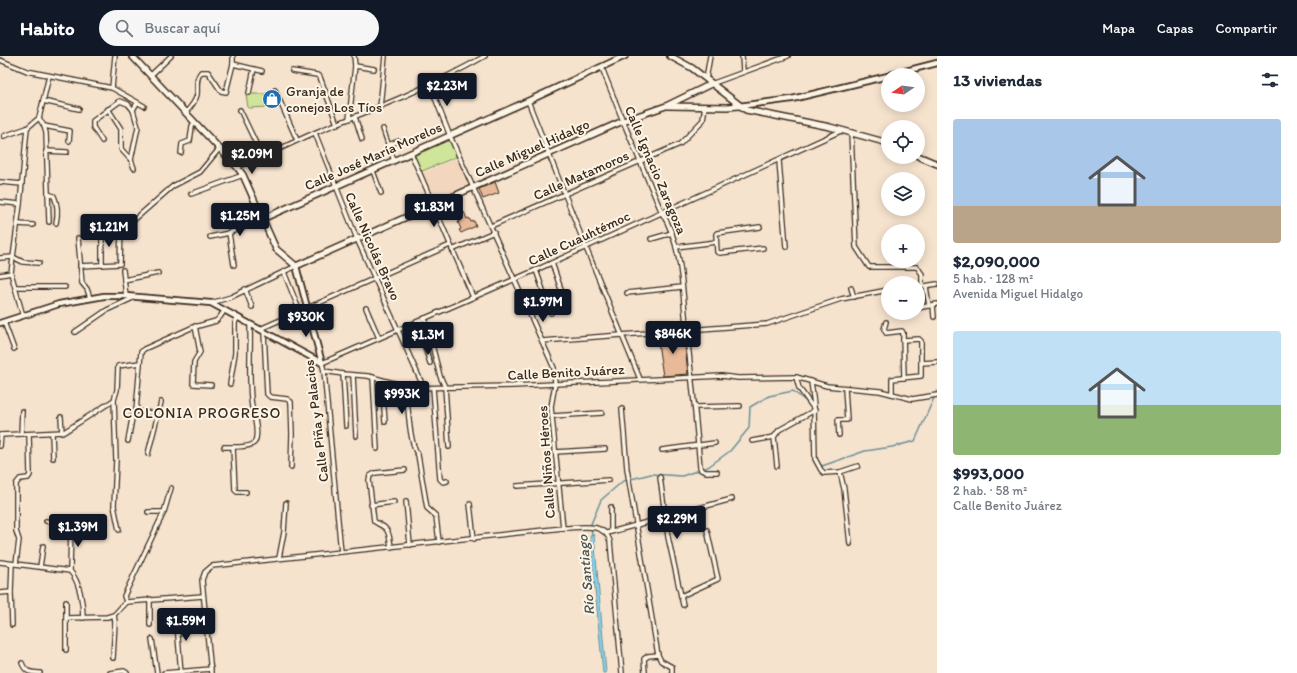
<!DOCTYPE html>
<html lang="es">
<head>
<meta charset="utf-8">
<style>
  :root { --surface:#fff; --page:#f6f6f7; --text:#1f2937; --muted:#747a83; --accent:#111827 }
  body { margin:0; font-family:Itim,sans-serif; background:var(--page); color:var(--text); height:100vh; display:flex; flex-direction:column; font-size:15px; white-space:nowrap }
  * { box-sizing:border-box; margin:0 }
  p { font-size:13px; color:var(--muted) }
  .icon { flex:none; width:22px; height:22px; fill:none; stroke:currentColor; stroke-width:2; stroke-linecap:round; stroke-linejoin:round }
  .map { position:relative; flex:1; overflow:hidden }
  .details { display:flex; flex-direction:column; background:var(--surface); width:360px }
  .details>* { flex:none }
  .needle { width:26px; rotate:257deg }
  .controls { position:absolute; left:881px; top:12px; display:grid; gap:8px }
  .controls a { display:grid; place-items:center; width:44px; height:44px; border-radius:50%; background:var(--surface); box-shadow:0 2px 10px #0003; font-size:20px }
  .price { position:absolute; translate:-50% -34px; padding:0 9px; border-radius:4px; background:var(--accent); color:#fff; font-size:13px; line-height:26px; filter:drop-shadow(0 1px 2px #0008) }
  .price::after { content:''; position:absolute; left:50%; top:24px; width:12px; height:9px; margin-left:-6px; background:inherit; clip-path:polygon(0 0,100% 0,50% 100%) }
  .price.on { background:#222; color:#fff }
  ul { padding:0; list-style:none }
  li { display:grid; align-content:center; gap:8px; height:212px; padding:0 16px }
  li span { display:grid; place-items:center; height:124px; border-radius:4px; color:#555 }
  li>.icon { margin-inline-start:auto }
  span .icon { width:72px; height:72px; fill:#fffc; stroke-width:1 }
  li b { font-size:17px }
  h2 { display:flex; justify-content:space-between; align-items:center; height:48px; padding:0 16px; font-size:17px }
  header { display:flex; align-items:center; gap:24px; box-sizing:border-box; height:56px; padding:0 20px; background:var(--accent); color:#fff }
  header strong { font-size:19px }
  nav { display:flex; gap:22px; margin-inline-start:auto; font-size:14px }
  .search { width:280px; height:36px; background:var(--page); display:flex; align-items:center; gap:10px; box-sizing:border-box; padding:0 14px; border-radius:22px; color:var(--muted); font-size:15px }
  main { display:flex; flex:1; min-height:0 }
  .map>svg:first-child { display:block }
</style>
</head>
<body>
<header>
<strong>Habito</strong>
<div class="search"><svg class="icon" aria-label="search" viewBox="0 0 24 24"><circle cx="10" cy="10" r="6"/><path d="M15 15l6 6"/></svg>Buscar aquí</div>
<nav><a>Mapa</a><a>Capas</a><a>Compartir</a></nav>
</header>
<main>
<div class="map">
<svg width="937" height="617" viewBox="0 0 937 617">
  <rect width="100%" height="100%" fill="#f6e3ce"/>
  <filter id="ink" filterUnits="userSpaceOnUse"><feTurbulence type="fractalNoise" baseFrequency=".025" numOctaves="2"/><feDisplacementMap in="SourceGraphic" scale="8" xChannelSelector="R" yChannelSelector="G"/><feConvolveMatrix kernelMatrix="1 2 1 2 8 2 1 2 1" color-interpolation-filters="sRGB"/></filter>
  <g filter="url(#ink)">
    <!-- built -->
    <path fill="#f2d7be" d="M459 101 470 129 433 145 421 118Z"/>
    <!-- green -->
    <g fill="#cee59a" stroke="#84885c">
      <path d="M246 38H269L271 51 248 52Z"/>
      <path d="M451 82 458 100 420 116 412 98Z"/>
    </g>
    <!-- water -->
    <path fill="#89d3ea" stroke="#6a8f98" d="M590 479H594L606 617H603Z"/>
    <g fill="none" stroke-linecap="round" stroke-linejoin="round">
      <!-- stream -->
      <g stroke="#6a8f98" stroke-width="1.5">
        <path d="M810 349 813 361"/>
        <path d="M820 408 822 410 865 395 892 391 915 385 937 335"/>
        <path d="M592 480 591 468 601 444 623 425 651 418 682 420 708 411 730 395 749 372 750 351 769 340 793 335 808 347"/>
      </g>
    </g>
    <!-- building -->
    <g fill="#e9ba99" stroke="#3b2a1e">
      <path d="M495 126 499 137 483 143 479 133Z"/>
      <path d="M464 156 467 163 469 162 471 166 474 165 476 170 461 177 459 174 461 173 458 166 461 165 458 159Z"/>
      <path d="M918 234H923L925 247 918 249Z"/>
      <path d="M684 279 688 318 663 320 657 281Z"/>
    </g>
    <g fill="none" stroke-linecap="round" stroke-linejoin="round">
      <defs>
        <g id="minor">
          <path d="M742 0 743 15"/>
          <path d="M0 4 27 15 112 32 144 50"/>
          <path d="M233 8 262 15"/>
          <path d="M355 10 374 13"/>
          <path d="M602 12 623 65 662 157C682 188 682 232 686 268 691 316 696 363 700 411L701 414 706 416H717"/>
          <path d="M292 15 317 19 320 21 337 68"/>
          <path d="M150 20 171 0"/>
          <path d="M706 23 710 0"/>
          <path d="M711 28 788 0"/>
          <path d="M430 29 450 80 554 312 555 328 551 351 563 472"/>
          <path d="M112 32 115 0"/>
          <path d="M275 34 297 84"/>
          <path d="M249 37 254 13"/>
          <path d="M43 45 79 53"/>
          <path d="M528 45 586 192 640 323"/>
          <path d="M380 51 385 0"/>
          <path d="M108 53 121 73V93L131 104"/>
          <path d="M240 54 262 100"/>
          <path d="M186 56C191 51 195 46 197 39 198 31 195 23 201 16H208L221 35 226 36 233 8V0"/>
          <path d="M355 61 362 83"/>
          <path d="M39 62 44 70 46 77 49 166"/>
          <path d="M349 63 355 10 354 0"/>
          <path d="M44 70 70 75 69 85"/>
          <path d="M383 73 394 105"/>
          <path d="M851 76 856 191 869 211H917L922 218V231"/>
          <path d="M315 77 357 183 424 332"/>
          <path d="M4 80 27 72"/>
          <path d="M102 85 93 71V65L120 45 128 48 133 54"/>
          <path d="M388 89 399 85"/>
          <path d="M46 95 67 96"/>
          <path d="M181 97 182 88 190 85 192 70 194 67"/>
          <path d="M411 97 473 241"/>
          <path d="M779 105 786 191"/>
          <path d="M237 111C266 100 293 86 321 74 377 52 433 30 485 0"/>
          <path d="M134 112 131 104 138 71 133 54 137 47"/>
          <path d="M373 115 381 137"/>
          <path d="M0 126 22 128"/>
          <path d="M48 138 54 140C58 149 58 158 56 167"/>
          <path d="M191 138 243 119"/>
          <path d="M0 146 20 148"/>
          <path d="M18 168 33 169"/>
          <path d="M491 170 680 88 703 64 705 50"/>
          <path d="M760 171 717 177 716 178 717 196 720 197 763 192"/>
          <path d="M102 175V209"/>
          <path d="M229 177 234 209"/>
          <path d="M210 181 229 177 262 163"/>
          <path d="M78 182 82 227 87 233 90 242"/>
          <path d="M651 183 672 177"/>
          <path d="M676 191 716 186"/>
          <path d="M452 194 494 176"/>
          <path d="M0 202 13 201 23 206 39 207"/>
          <path d="M552 207 563 239"/>
          <path d="M80 210 120 208 121 172 123 169 134 164 173 130 200 116 220 92"/>
          <path d="M123 214 126 240"/>
          <path d="M536 214 551 257"/>
          <path d="M284 216 300 256"/>
          <path d="M0 219 11 217"/>
          <path d="M124 224 158 217"/>
          <path d="M926 230 929 250"/>
          <path d="M15 231H65"/>
          <path d="M918 231 937 228"/>
          <path d="M851 232 854 241"/>
          <path d="M245 233 252 251"/>
          <path d="M627 237 682 231"/>
          <path d="M211 247 231 241 296 210"/>
          <path d="M933 249 934 261"/>
          <path d="M366 252 379 282"/>
          <path d="M918 252 937 248"/>
          <path d="M23 260 11 217 20 148 27 72 39 62 49 20"/>
          <path d="M425 262 440 320 445 331 449 391"/>
          <path d="M4 266 14 293"/>
          <path d="M417 266 430 307"/>
          <path d="M886 266 884 273 886 277 902 275 903 277 904 322"/>
          <path d="M195 270 200 296 194 306 193 328 211 329"/>
          <path d="M260 273 450 189"/>
          <path d="M75 276 107 254 135 241"/>
          <path d="M264 276 267 338 270 341 287 343 291 346 292 378 291 411"/>
          <path d="M542 285 767 268 841 243 888 234"/>
          <path d="M921 307 937 306"/>
          <path d="M324 315 343 318 368 320 412 332 513 330 722 320 738 322 796 321 827 330 880 335 912 343 937 339"/>
          <path d="M343 318 346 370"/>
          <path d="M353 319 356 380"/>
          <path d="M373 321 377 393"/>
          <path d="M796 321 799 332 814 353"/>
          <path d="M382 325 385 366"/>
          <path d="M811 325 814 349 815 403 821 414 824 417 840 416 858 410"/>
          <path d="M230 328 235 297V267L237 262"/>
          <path d="M406 331C408 347 409 388 418 399L427 452 436 460 439 486"/>
          <path d="M433 332 440 423 443 426 447 425"/>
          <path d="M892 338V323L921 320V285L919 283 903 284"/>
          <path d="M114 344 116 404 114 450 119 474"/>
          <path d="M695 351 740 350"/>
          <path d="M622 353 627 413 658 599 661 605 672 611V617"/>
          <path d="M136 355 158 358"/>
          <path d="M552 360 602 357"/>
          <path d="M61 361 62 377"/>
          <path d="M21 378 22 355"/>
          <path d="M52 378 53 402"/>
          <path d="M0 379 64 376 114 344 117 334 118 310 140 307"/>
          <path d="M839 379 838 364H847L845 333"/>
          <path d="M774 381 777 410"/>
          <path d="M128 385 133 357 136 355 141 296 144 293 191 272 216 265 220 261 224 255"/>
          <path d="M752 385 774 381 779 374 815 354"/>
          <path d="M0 390 1 379"/>
          <path d="M224 391C230 391 250 392 254 387 260 379 254 360 252 351 248 326 251 295 250 269"/>
          <path d="M233 391 235 434 237 436H246"/>
          <path d="M662 394 715 387"/>
          <path d="M555 396 605 393"/>
          <path d="M148 398 161 346"/>
          <path d="M840 416 844 433 850 488"/>
          <path d="M660 421 668 481 683 549"/>
          <path d="M517 430 609 424"/>
          <path d="M406 445 410 489"/>
          <path d="M470 448 474 483"/>
          <path d="M371 449 394 446"/>
          <path d="M611 451V475"/>
          <path d="M148 456H164"/>
          <path d="M46 465C62 468 75 471 91 464"/>
          <path d="M607 477 732 443"/>
          <path d="M391 491C390 485 390 476 385 472 382 469 377 468 374 465L369 424 370 420 375 417 405 414"/>
          <path d="M341 496 324 315 322 307 536 214 843 74"/>
          <path d="M279 502 284 476 286 447"/>
          <path d="M0 506 70 515C80 526 83 547 83 562"/>
          <path d="M16 508 19 484 16 475V428L20 423 28 422 30 419 29 378"/>
          <path d="M40 511 43 490"/>
          <path d="M70 515 71 469"/>
          <path d="M11 536 12 569"/>
          <path d="M0 537 11 536 12 508"/>
          <path d="M681 540 718 523 707 474"/>
          <path d="M150 543V569"/>
          <path d="M126 546 124 540 164 456 171 432"/>
          <path d="M126 546 203 540"/>
          <path d="M176 556 181 617"/>
          <path d="M66 562 107 561 114 559"/>
          <path d="M152 583 157 617"/>
          <path d="M66 594V546"/>
          <path d="M113 602 115 566 114 559 126 546"/>
          <path d="M22 607C26 617 30 616 40 617"/>
          <path d="M110 617 124 615 127 617"/>
          <path d="M164 617 211 613"/>
          <path d="M211 617 202 524 205 516 212 510 563 472C579 472 604 465 610 485L622 617"/>
          <path d="M645 617 644 603 648 600 658 599"/>
        </g>
        <g id="tertiary">
          <path d="M890 19 937 7"/>
          <path d="M739 50 792 43 888 20"/>
          <path d="M296 210 322 307"/>
          <path d="M0 267 59 248 104 240H126L211 247 322 307"/>
        </g>
        <g id="secondary">
          <path d="M132 0 237 111 243 119 276 193 296 210 623 65 666 50 711 28"/>
          <path d="M670 0 692 12 746 54 830 71 888 87"/>
          <path d="M668 50 727 51 739 50"/>
          <path d="M918 100 937 108"/>
          <path d="M262 163 528 45 625 0"/>
        </g>
      </defs>
      <!-- minor casing -->
      <use href="#minor" stroke="#3b2a1e" stroke-width="6"/>
      <!-- tertiary casing -->
      <use href="#tertiary" stroke="#3b2a1e" stroke-width="8"/>
      <!-- secondary casing -->
      <use href="#secondary" stroke="#3b2a1e" stroke-width="8"/>
      <!-- minor -->
      <use href="#minor" stroke="#fcf5e5" stroke-width="3.5"/>
      <!-- tertiary -->
      <use href="#tertiary" stroke="#fcf5e5" stroke-width="4.5"/>
      <!-- secondary -->
      <use href="#secondary" stroke="#fcf5e5" stroke-width="5"/>
    </g>
  </g>
  <!-- icons -->
  <defs>
    <symbol id="shop-disc" viewBox="-11 -11 22 22"><circle r="9.5" fill="#1f6fb2" stroke="#fcf5e5"/><path d="M-5-2.5h2.3a2.7 3.5 0 0 1 5.4 0H5L5.5 6h-11ZM-1.5-2.5h3a1.5 2.3 0 0 0-3 0Z" fill="#fff"/></symbol>
  </defs>
  <g fill-rule="evenodd">
    <use href="#shop-disc" x="261" y="32" width="22" height="22"/>
  </g>
  <g text-anchor="middle" stroke-width="4" stroke-linejoin="round" paint-order="stroke">
    <!-- poi labels -->
    <g font-size="14" fill="#3b2a1e" stroke="#fcf5e5" text-anchor="start">
      <text x="286" y="40">Granja de<tspan x="286" dy="16">conejos Los Tíos</tspan></text>
    </g>
    <!-- street labels -->
    <g font-size="14" fill="#3b2a1e" stroke="#fcf5e5">
      <text transform="translate(532 92) rotate(-24)" y="5">Calle Miguel Hidalgo</text>
      <text transform="translate(373 100) rotate(-24)" y="5">Calle José María Morelos</text>
      <text transform="translate(656 114) rotate(67)" y="5">Calle Ignacio Zaragoza</text>
      <text transform="translate(581 119) rotate(-24)" y="5">Calle Matamoros</text>
      <text transform="translate(579 182) rotate(-25)" y="5">Calle Cuauhtémoc</text>
      <text transform="translate(373 190) rotate(66)" y="5">Calle Nicolás Bravo</text>
      <text transform="translate(566 316) rotate(-3)" y="5">Calle Benito Juárez</text>
      <text transform="translate(316 365) rotate(-97)" y="5">Calle Piña y Palacios</text>
      <text transform="translate(546 406) rotate(-94)" y="5">Calle Niños Héroes</text>
    </g>
    <!-- neighbourhood labels -->
    <g font-size="15" letter-spacing="1" fill="#3b2a1e" stroke="#fcf5e5">
      <text x="202" y="362">COLONIA PROGRESO</text>
    </g>
    <!-- water labels -->
    <g font-size="15" font-style="italic" fill="#4e5451" stroke="#fcf5e5">
      <text transform="translate(586 519) rotate(-95)" y="5">Río Santiago</text>
    </g>
  </g>
</svg>
<div class="controls">
<a><svg class="needle" viewBox="-14 -14 28 28"><path d="M0-13l5 13h-10z" fill="#e53935"/><path d="M0 13l5-13h-10z" fill="#747a83"/></svg></a>
<a><svg class="icon" aria-label="locate" viewBox="0 0 24 24"><circle cx="12" cy="12" r="6"/><path d="M12 2v4M12 18v4M2 12h4M18 12h4"/></svg></a>
<a><svg class="icon" aria-label="layers" viewBox="0 0 24 24"><path d="M12 4l9 5-9 5-9-5zM3 14l9 5 9-5"/></svg></a>
<a>+</a>
<a>−</a>
</div>
<b class="price" style="left:447px;top:51px">$2.23M</b>
<b class="price on" style="left:252px;top:119px">$2.09M</b>
<b class="price" style="left:434px;top:172px">$1.83M</b>
<b class="price" style="left:240px;top:181px">$1.25M</b>
<b class="price" style="left:109px;top:192px">$1.21M</b>
<b class="price" style="left:543px;top:267px">$1.97M</b>
<b class="price" style="left:306px;top:282px">$930K</b>
<b class="price" style="left:673px;top:299px">$846K</b>
<b class="price" style="left:428px;top:300px">$1.3M</b>
<b class="price" style="left:402px;top:359px">$993K</b>
<b class="price" style="left:677px;top:484px">$2.29M</b>
<b class="price" style="left:78px;top:492px">$1.39M</b>
<b class="price" style="left:186px;top:586px">$1.59M</b>
</div>
<section class="details">
<h2>13 viviendas<svg class="icon" aria-label="filters" viewBox="0 0 24 24"><path d="M4 7h16M4 17h16"/><circle cx="9" cy="7" r="2"/><circle cx="15" cy="17" r="2"/></svg></h2>
<ul>
<li><span style="background:linear-gradient(#a9c7e8 70%,#b9a48a 0)"><svg class="icon" aria-label="home" viewBox="0 0 24 24"><path d="M3 11l9-7 9 7M6 9v11h12V9"/></svg></span><div><b>$2,090,000</b><p>5 hab. · 128 m²</p><p>Avenida Miguel Hidalgo</p></div></li>
<li><span style="background:linear-gradient(#bfe0f5 60%,#8fb573 0)"><svg class="icon" aria-label="home" viewBox="0 0 24 24"><path d="M3 11l9-7 9 7M6 9v11h12V9"/></svg></span><div><b>$993,000</b><p>2 hab. · 58 m²</p><p>Calle Benito Juárez</p></div></li>
</ul>
</section>
</main>
</body>
</html>
